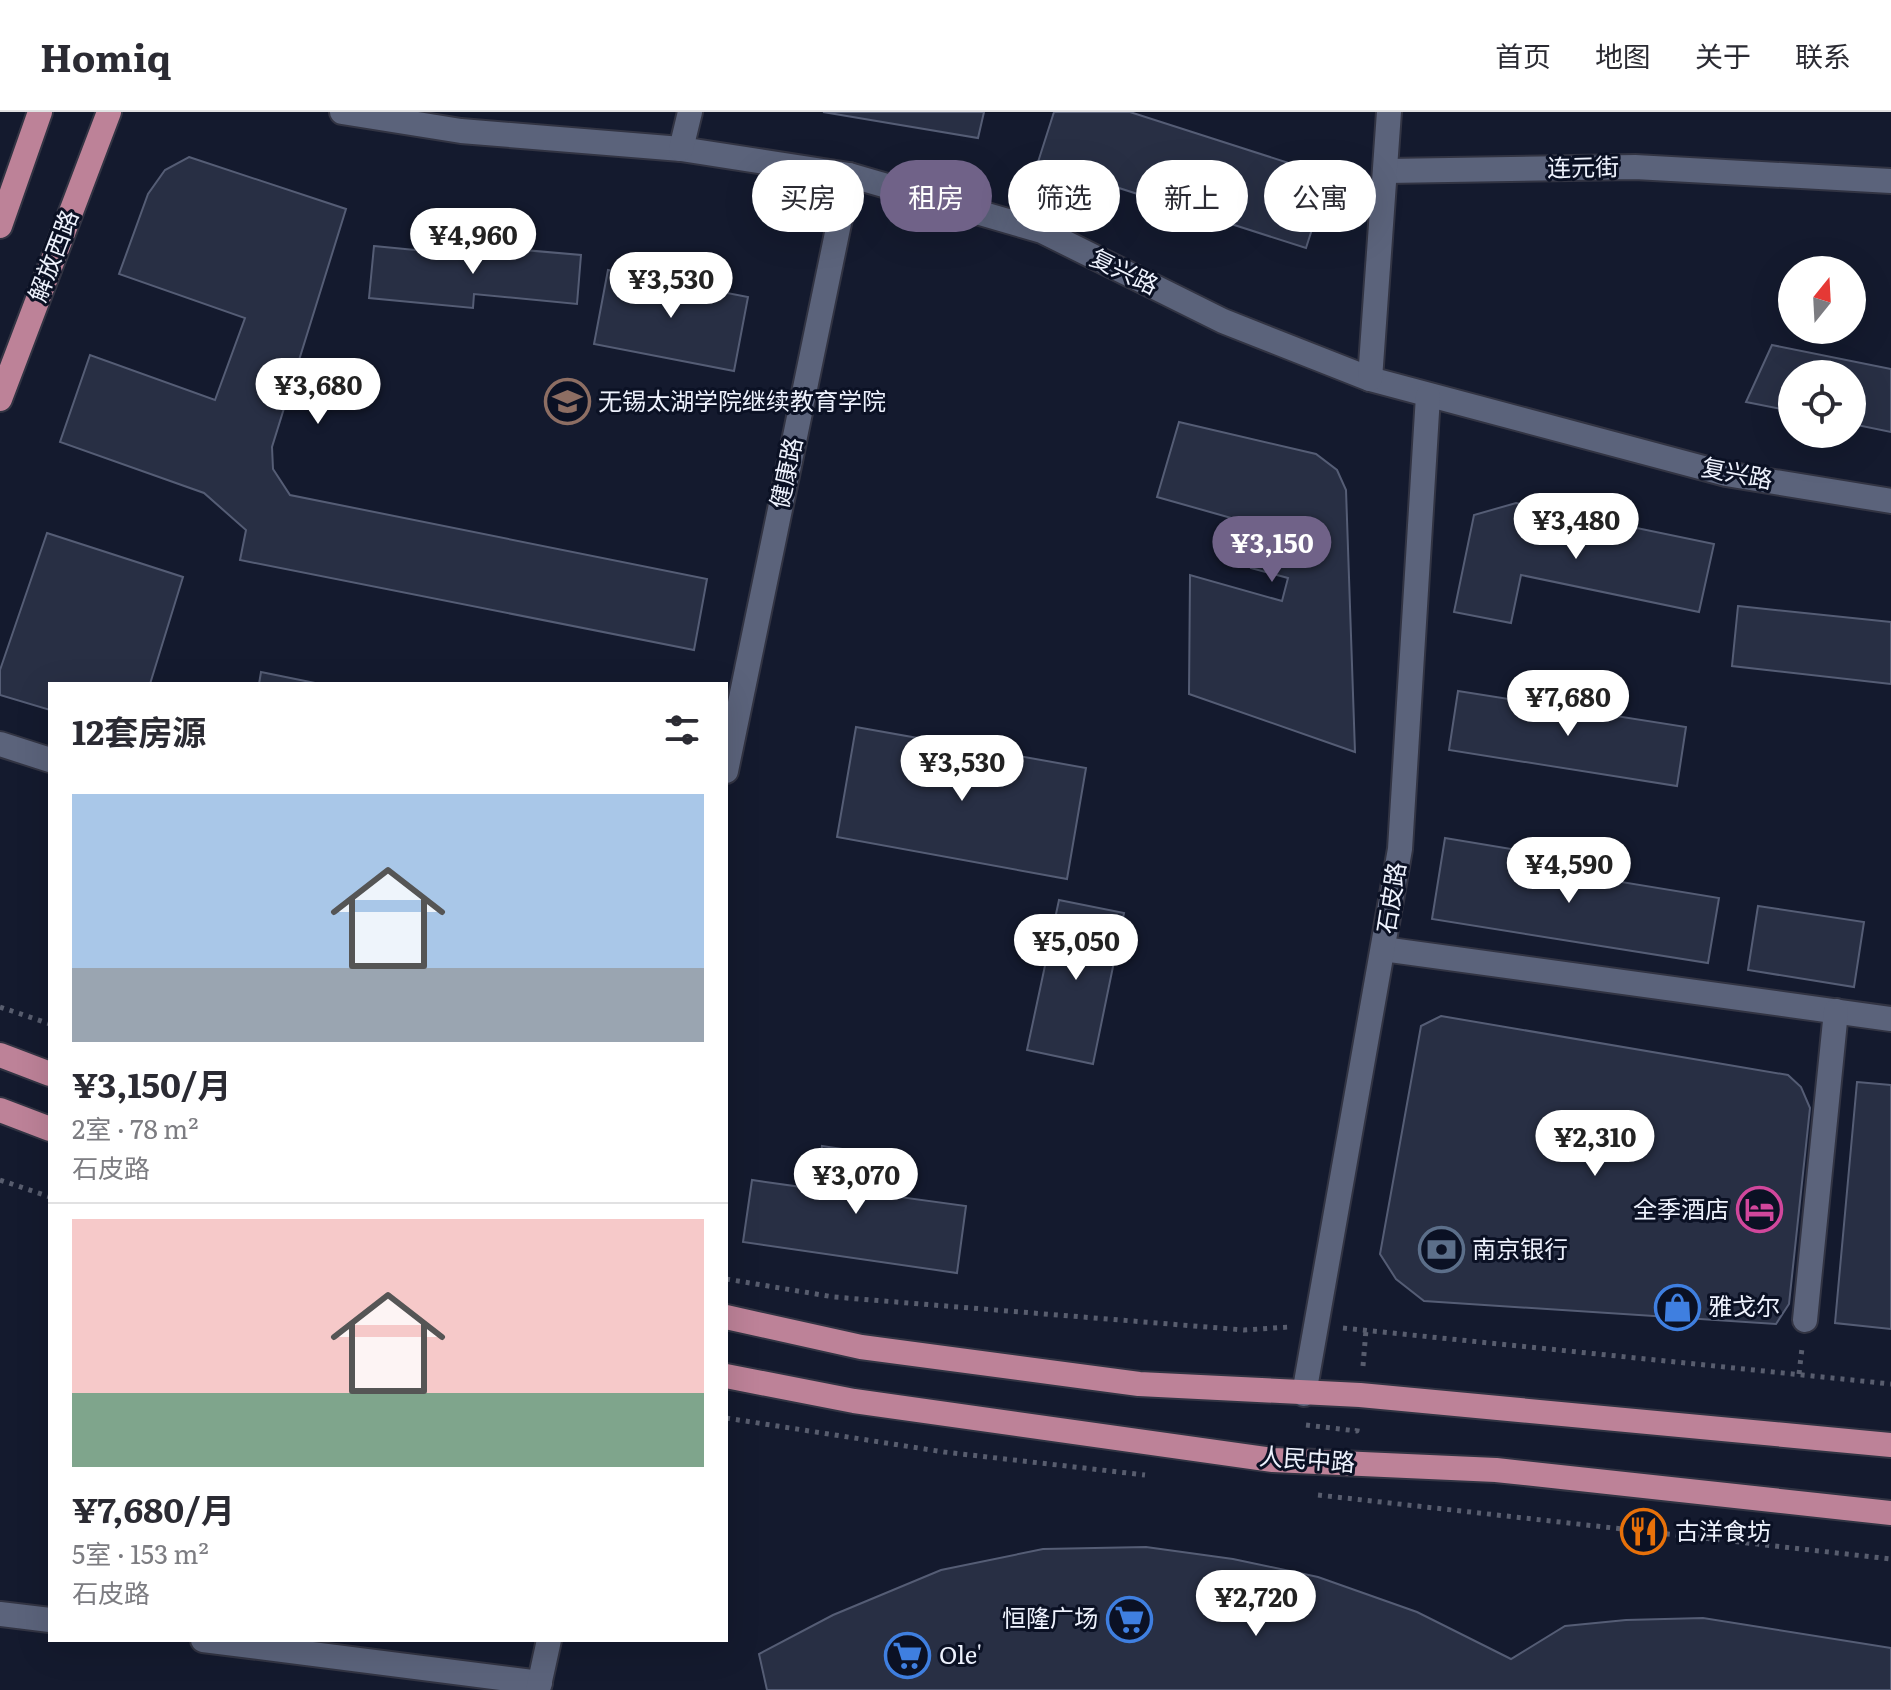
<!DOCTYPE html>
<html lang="zh">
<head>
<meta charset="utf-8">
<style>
  :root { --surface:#fff; --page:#f2f2f3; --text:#2b2b33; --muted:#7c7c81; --line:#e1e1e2; --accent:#706288 }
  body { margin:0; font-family:Literata,"Noto Sans SC",serif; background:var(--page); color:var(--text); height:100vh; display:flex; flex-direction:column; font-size:30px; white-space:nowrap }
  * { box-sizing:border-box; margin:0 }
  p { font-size:26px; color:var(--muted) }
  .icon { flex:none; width:44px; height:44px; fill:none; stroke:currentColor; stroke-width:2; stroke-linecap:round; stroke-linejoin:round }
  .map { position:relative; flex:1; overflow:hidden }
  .drawer { position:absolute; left:48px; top:570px; width:680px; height:960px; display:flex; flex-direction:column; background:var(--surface); border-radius:0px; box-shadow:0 8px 32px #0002 }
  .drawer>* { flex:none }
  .hud { position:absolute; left:752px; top:48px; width:760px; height:72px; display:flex; gap:16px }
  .needle { width:52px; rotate:18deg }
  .controls { position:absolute; left:1778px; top:144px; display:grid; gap:16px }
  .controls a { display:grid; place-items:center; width:88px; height:88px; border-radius:50%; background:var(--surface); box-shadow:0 8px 32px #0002; font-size:40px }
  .price { position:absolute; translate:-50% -68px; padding:0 18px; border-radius:28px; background:#fff; color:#222; font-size:26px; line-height:52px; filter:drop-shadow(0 2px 4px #0008) }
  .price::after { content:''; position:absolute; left:50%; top:48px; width:24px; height:18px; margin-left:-12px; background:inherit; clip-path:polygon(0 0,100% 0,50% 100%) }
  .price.active { background:var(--accent); color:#fff }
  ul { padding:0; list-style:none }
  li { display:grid; align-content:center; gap:16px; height:424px; padding:0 24px }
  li+li { border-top:2px solid var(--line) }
  li span { display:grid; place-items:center; height:248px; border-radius:0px; color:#555 }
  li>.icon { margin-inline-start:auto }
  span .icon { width:144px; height:144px; fill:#fffc; stroke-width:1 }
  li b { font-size:34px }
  h2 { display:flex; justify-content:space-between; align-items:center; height:96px; padding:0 24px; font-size:34px }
  .pill { padding:0 28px; border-radius:36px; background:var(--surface); box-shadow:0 8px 32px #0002; font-size:28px; line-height:72px }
  .pill.active { background:var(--accent); color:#fff }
  header { display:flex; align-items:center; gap:48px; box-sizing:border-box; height:112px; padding:0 40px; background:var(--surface); border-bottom:2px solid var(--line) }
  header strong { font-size:38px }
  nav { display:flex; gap:44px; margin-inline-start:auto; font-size:28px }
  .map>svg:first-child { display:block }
</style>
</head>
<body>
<header>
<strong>Homiq</strong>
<nav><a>首页</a><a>地图</a><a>关于</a><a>联系</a></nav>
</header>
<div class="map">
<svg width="1891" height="1578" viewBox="0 0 1891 1578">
  <rect width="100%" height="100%" fill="#141a2e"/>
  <!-- building -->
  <g fill="#282f44" stroke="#555d75" stroke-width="2">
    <path d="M823 0H984L978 26Z"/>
    <path d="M1054 0H1130L1329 64 1306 136 1038 50Z"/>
    <path d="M189 45 346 97 272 335 273 357 290 383 707 467 694 538 240 448 246 418 204 381 60 330 90 243 215 288 245 206 119 162 148 82 165 58Z"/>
    <path d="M374 134 477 144 478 134 581 143 577 192 474 182 473 196 369 186Z"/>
    <path d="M608 158 748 185 734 259 594 232Z"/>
    <path d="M1772 233 1891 257V320L1852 312V262H1792V299L1746 290Z"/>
    <path d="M1179 310 1316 342 1337 358 1346 378 1355 640 1189 582 1190 463 1282 489 1288 466 1251 456 1263 415 1157 385Z"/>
    <path d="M1516 391 1714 432 1699 500 1521 463 1511 511 1454 500 1474 403Z"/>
    <path d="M47 421 183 465 150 572H50V598L0 583V558Z"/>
    <path d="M1738 494 1891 510V572L1732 554Z"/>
    <path d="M261 560 320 572H259Z"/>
    <path d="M1458 579 1686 615 1677 674 1449 638Z"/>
    <path d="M856 615 1086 656 1067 767 837 725Z"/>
    <path d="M1445 726 1529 740 1530 755 1719 786 1708 851 1432 807Z"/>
    <path d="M1059 788 1124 801 1093 952 1027 938Z"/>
    <path d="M1758 794 1864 810 1854 875 1748 858Z"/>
    <path d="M1441 904 1788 963 1801 975 1810 996 1789 1192 1776 1212 1424 1189 1396 1167 1380 1142 1421 914Z"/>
    <path d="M1857 970 1891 973V1217L1835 1211Z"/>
    <path d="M822 1034 897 1045 892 1084 966 1094 957 1161 743 1130 752 1068 816 1077Z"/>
    <path d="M1146 1435 1233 1447 1318 1465 1417 1500 1511 1547 1565 1514 1626 1508 1703 1506 1891 1536V1578H767L759 1542 833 1503 941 1458 1043 1437Z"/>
  </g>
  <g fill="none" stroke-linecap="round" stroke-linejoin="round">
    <defs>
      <g id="minor">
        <path d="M342 0 461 19 681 37 849 63 1042 119 1223 209 1370 267 1726 362 1891 389"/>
        <path d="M681 37 690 0"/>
        <path d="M1387 59 1635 55 1891 69"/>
        <path d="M1370 267 1389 0"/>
        <path d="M0 632 50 648"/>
        <path d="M726 659 849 63"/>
        <path d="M1383 837 1891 907"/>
        <path d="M1805 1208 1836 899"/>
        <path d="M1304 1282 1400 737 1428 284"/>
        <path d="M0 1502 50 1508"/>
        <path d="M203 1528 540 1571"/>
        <path d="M538 1578 549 1528"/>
      </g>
      <g id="major">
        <path d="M0 114 40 0"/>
        <path d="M0 287 109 0"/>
        <path d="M0 943 50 962"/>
        <path d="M0 998 50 1017"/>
        <path d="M726 1205 861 1235 1139 1272 1360 1283 1891 1333"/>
        <path d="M726 1264 854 1289 1273 1348 1496 1358 1891 1401"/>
      </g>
    </defs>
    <!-- minor casing -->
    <use href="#minor" stroke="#323443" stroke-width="28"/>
    <!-- major casing -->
    <use href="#major" stroke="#323443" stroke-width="28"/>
    <!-- path -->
    <g stroke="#585d6e" stroke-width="5" stroke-dasharray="4 6" stroke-linecap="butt">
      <path d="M0 895 50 912"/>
      <path d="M0 1068 50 1085"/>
      <path d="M726 1167 834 1185 1244 1218 1289 1215"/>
      <path d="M1343 1216 1891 1272"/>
      <path d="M1363 1254 1366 1218"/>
      <path d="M1799 1262 1802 1236"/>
      <path d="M726 1306 944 1340 1145 1363"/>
      <path d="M1306 1313 1357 1319 1358 1312"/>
      <path d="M1318 1383 1891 1447"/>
    </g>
    <!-- minor -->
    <use href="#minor" stroke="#5b637b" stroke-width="24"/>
    <!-- major -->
    <use href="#major" stroke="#bd8298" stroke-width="24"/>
  </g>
  <!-- icons -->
  <defs>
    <symbol id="university-ring" viewBox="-11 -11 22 22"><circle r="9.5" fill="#0b1124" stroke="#8d6e63" stroke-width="1.5"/><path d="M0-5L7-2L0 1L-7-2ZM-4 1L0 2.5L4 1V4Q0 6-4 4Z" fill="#8d6e63"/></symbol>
    <symbol id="hotel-ring" viewBox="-11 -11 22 22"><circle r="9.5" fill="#0b1124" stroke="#d1479c" stroke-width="1.5"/><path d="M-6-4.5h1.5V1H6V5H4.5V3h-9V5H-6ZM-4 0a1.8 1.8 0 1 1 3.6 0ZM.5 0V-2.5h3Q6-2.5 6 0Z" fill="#d1479c"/></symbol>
    <symbol id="bank-ring" viewBox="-11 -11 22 22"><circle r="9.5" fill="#0b1124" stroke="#5c6f8a" stroke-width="1.5"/><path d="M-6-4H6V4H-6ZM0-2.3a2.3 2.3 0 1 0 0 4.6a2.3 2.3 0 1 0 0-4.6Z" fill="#5c6f8a"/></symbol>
    <symbol id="shop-ring" viewBox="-11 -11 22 22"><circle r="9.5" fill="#0b1124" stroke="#3f7fe0" stroke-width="1.5"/><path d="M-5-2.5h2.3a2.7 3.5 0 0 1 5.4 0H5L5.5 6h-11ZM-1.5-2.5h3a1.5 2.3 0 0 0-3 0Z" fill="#3f7fe0"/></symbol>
    <symbol id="restaurant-ring" viewBox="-11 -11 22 22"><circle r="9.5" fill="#0b1124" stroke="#e8710a" stroke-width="1.5"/><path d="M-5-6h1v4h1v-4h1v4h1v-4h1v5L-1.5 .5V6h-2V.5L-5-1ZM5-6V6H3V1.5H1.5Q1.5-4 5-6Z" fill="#e8710a"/></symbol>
    <symbol id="supermarket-ring" viewBox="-11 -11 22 22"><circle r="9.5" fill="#0b1124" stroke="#3f7fe0" stroke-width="1.5"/><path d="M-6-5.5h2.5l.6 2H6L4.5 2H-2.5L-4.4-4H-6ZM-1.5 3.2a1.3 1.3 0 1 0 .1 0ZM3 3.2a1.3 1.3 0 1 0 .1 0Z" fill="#3f7fe0"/></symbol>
  </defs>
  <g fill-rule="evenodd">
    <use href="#university-ring" x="542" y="264" width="51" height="51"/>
    <use href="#hotel-ring" x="1734" y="1072" width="51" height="51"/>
    <use href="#bank-ring" x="1416" y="1112" width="51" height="51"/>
    <use href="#shop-ring" x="1652" y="1170" width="51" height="51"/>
    <use href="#restaurant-ring" x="1618" y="1394" width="51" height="51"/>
    <use href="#supermarket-ring" x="1104" y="1482" width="51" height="51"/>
    <use href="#supermarket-ring" x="882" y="1518" width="51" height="51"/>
  </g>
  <g text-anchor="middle" stroke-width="6" stroke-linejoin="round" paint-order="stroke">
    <!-- street labels -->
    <g font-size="24" fill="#eef2fd" stroke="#0b1124">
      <text transform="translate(1583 56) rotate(-1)" y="8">连元街</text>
      <text transform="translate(54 144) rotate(-69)" y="8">解放西路</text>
      <text transform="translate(1124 160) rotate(26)" y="8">复兴路</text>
      <text transform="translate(787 361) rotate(-78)" y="8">健康路</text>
      <text transform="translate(1737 362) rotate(11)" y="8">复兴路</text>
      <text transform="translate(1392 786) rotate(-81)" y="8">石皮路</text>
      <text transform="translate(1307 1348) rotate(4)" y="8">人民中路</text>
    </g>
    <!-- poi labels -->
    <g font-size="24" fill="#eef2fd" stroke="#0b1124" text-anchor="start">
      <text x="598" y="298">无锡太湖学院继续教育学院</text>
      <text x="1729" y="1106" text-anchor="end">全季酒店</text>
      <text x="1472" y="1146">南京银行</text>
      <text x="1708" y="1203">雅戈尔</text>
      <text x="1675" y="1428">古洋食坊</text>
      <text x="1098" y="1515" text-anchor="end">恒隆广场</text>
      <text x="939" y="1552">Ole'</text>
    </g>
  </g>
</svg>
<div class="controls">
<a><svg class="needle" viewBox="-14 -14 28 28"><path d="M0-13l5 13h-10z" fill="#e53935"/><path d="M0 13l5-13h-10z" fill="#7c7c81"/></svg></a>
<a><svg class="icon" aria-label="locate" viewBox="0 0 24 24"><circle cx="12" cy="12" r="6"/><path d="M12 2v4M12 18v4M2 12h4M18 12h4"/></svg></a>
</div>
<b class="price" style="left:473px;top:164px">¥4,960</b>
<b class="price" style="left:671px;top:208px">¥3,530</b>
<b class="price" style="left:318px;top:314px">¥3,680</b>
<b class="price" style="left:1576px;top:449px">¥3,480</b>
<b class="price active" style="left:1272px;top:472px">¥3,150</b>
<b class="price" style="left:1568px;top:626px">¥7,680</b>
<b class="price" style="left:962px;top:691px">¥3,530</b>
<b class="price" style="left:1569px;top:793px">¥4,590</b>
<b class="price" style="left:1076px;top:870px">¥5,050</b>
<b class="price" style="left:1595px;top:1066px">¥2,310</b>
<b class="price" style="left:856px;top:1104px">¥3,070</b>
<b class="price" style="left:1256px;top:1526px">¥2,720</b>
<div class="hud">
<a class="pill">买房</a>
<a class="pill active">租房</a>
<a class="pill">筛选</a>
<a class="pill">新上</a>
<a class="pill">公寓</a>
</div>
<section class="drawer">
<h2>12套房源<svg class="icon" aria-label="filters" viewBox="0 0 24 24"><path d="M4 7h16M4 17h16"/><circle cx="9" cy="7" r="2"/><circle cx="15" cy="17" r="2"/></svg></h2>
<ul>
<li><span style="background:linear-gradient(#a9c7e8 70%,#9aa5b1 0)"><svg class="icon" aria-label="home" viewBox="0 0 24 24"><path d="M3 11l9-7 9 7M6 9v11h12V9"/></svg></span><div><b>¥3,150/月</b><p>2室 · 78 m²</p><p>石皮路</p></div></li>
<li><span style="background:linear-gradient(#f6c9c9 70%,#7fa58c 0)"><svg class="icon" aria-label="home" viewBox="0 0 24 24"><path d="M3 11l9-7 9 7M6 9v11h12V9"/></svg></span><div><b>¥7,680/月</b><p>5室 · 153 m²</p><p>石皮路</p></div></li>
</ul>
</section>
</div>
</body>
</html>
